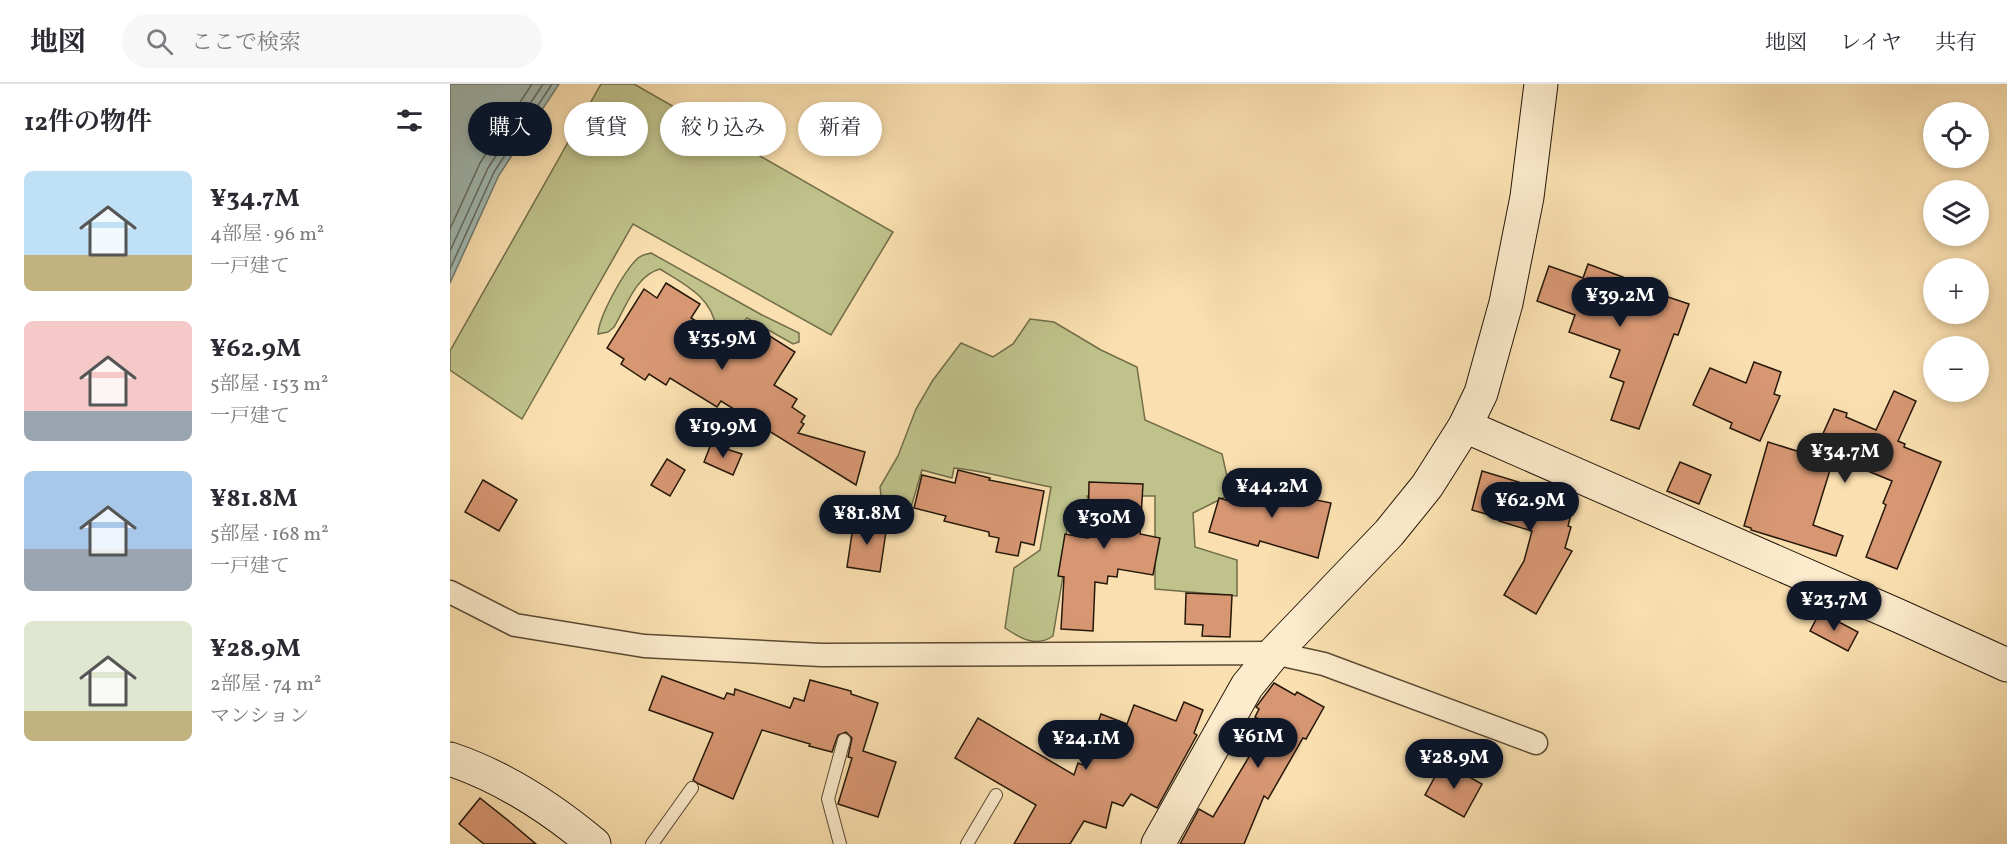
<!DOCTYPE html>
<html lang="ja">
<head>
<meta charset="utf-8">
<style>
  :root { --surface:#fff; --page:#f7f7f7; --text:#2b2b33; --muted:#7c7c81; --line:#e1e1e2; --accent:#111827 }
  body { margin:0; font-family:Vollkorn,"Noto Serif JP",serif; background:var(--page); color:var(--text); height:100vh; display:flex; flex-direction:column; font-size:22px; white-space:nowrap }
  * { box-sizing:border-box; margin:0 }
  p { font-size:20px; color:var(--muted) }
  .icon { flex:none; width:33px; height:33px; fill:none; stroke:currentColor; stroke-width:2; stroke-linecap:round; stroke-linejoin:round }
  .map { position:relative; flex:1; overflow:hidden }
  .sheet { display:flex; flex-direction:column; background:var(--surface); width:450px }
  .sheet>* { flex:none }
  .guide { position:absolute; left:18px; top:18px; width:570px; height:54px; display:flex; gap:12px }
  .buttons { position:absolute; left:1473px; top:18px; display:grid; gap:12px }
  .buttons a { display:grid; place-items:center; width:66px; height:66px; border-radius:50%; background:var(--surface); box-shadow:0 3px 9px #0003; font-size:30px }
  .price { position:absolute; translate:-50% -51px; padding:0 14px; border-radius:21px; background:var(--accent); color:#fff; font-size:20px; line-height:39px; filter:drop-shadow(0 2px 3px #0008) }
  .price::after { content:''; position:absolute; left:50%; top:36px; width:18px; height:14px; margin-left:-9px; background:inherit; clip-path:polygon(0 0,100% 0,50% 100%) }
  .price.on { background:#222; color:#fff }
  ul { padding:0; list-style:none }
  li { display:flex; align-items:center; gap:18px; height:150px; padding:0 24px }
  li span { display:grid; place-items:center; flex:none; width:168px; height:120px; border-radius:9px; color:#555 }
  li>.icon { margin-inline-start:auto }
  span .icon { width:72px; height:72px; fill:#fffc; stroke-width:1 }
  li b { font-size:26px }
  h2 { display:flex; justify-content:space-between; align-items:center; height:72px; padding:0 24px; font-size:26px }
  .pill { padding:0 21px; border-radius:27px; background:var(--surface); box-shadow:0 3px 9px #0003; font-size:21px; line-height:54px }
  .pill.on { background:var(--accent); color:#fff }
  header { display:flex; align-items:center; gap:36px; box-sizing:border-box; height:84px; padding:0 30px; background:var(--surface); border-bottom:2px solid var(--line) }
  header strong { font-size:28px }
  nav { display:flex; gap:33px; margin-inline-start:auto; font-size:21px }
  .search { width:420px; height:54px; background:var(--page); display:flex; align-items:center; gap:15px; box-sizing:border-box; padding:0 21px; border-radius:33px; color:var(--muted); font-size:22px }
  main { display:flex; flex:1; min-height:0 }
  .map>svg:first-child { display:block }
</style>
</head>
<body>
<header>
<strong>地図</strong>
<div class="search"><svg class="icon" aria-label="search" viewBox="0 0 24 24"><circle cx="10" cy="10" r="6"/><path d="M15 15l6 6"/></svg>ここで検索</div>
<nav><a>地図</a><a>レイヤ</a><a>共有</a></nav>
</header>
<main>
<section class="sheet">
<h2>12件の物件<svg class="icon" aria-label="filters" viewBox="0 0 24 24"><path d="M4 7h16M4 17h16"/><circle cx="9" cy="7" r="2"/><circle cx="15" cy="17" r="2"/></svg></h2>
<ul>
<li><span style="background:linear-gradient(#bfe0f5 70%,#c2b280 0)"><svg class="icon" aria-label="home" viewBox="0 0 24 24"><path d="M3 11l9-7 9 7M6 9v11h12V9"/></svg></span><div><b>¥34.7M</b><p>4部屋 · 96 m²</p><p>一戸建て</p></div></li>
<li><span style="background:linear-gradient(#f6c9c9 75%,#9aa5b1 0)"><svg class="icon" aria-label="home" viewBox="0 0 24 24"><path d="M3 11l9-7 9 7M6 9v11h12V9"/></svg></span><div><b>¥62.9M</b><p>5部屋 · 153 m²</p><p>一戸建て</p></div></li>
<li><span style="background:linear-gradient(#a9c7e8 65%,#9aa5b1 0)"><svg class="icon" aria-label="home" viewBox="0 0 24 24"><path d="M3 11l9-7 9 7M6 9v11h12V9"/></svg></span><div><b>¥81.8M</b><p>5部屋 · 168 m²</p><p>一戸建て</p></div></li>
<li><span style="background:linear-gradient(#dfe7d0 75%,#c2b280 0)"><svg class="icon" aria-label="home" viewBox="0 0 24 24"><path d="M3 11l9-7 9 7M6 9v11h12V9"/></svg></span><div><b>¥28.9M</b><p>2部屋 · 74 m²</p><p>マンション</p></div></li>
</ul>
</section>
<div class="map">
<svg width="1557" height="760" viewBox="0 0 1557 760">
  <rect width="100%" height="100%" fill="#fae0b0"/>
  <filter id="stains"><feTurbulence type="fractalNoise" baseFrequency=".00333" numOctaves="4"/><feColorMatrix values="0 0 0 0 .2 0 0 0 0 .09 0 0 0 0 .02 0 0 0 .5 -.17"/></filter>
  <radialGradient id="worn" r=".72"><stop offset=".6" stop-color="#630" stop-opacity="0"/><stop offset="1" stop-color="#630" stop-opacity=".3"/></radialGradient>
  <!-- green -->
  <g fill="#bfc28b" stroke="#726d4a" stroke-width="1.5">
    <path d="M151 0H184L443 148 381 251 183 140 72 335 0 286V267Z"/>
    <path d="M201 169 312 231 349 249V258L343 260 297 234 285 246 266 244C262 213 234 200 210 185 186 191 176 223 164 243L158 248 148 250C149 232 174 187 188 174 191 171 197 170 201 169Z"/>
    <path d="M580 235 604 238 651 266 687 283 695 336 772 370 781 410 743 429 745 463 787 476V512L705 505V412H637L643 429 618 428 613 492 603 552C586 564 570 554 555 544L564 484 590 466 601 403C568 397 537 387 504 384L502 394 472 386 457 437 444 442 433 429 430 403 448 372 466 325 483 296 511 259 543 273 563 260Z"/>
  </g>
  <!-- water -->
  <path fill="#a1bbb4" stroke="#6f7a70" stroke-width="1.5" d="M0 0H109L49 91 0 199Z"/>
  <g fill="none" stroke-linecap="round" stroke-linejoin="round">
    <!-- shore -->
    <g stroke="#636a5e" stroke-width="1.5">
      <path d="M0 145 30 79 82 0"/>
      <path d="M0 167 38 84 93 0"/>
      <path d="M0 185 44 88 102 0"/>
    </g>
  </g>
  <!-- building -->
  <g fill="#d79773" stroke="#251809" stroke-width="1.5">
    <path d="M1138 180 1210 207 1209 210 1239 220 1228 251 1224 250 1189 345 1161 336 1174 298 1160 293 1170 266 1119 248 1125 231 1087 217 1099 182 1133 194Z"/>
    <path d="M216 199 250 220 241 234 285 261 299 239 345 268 324 301 347 315 342 323 355 332 351 338 354 340 348 349 415 368 406 401 271 317 267 323 220 294 216 301 199 290 195 296 171 280 174 275 157 264 194 205 207 214Z"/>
    <path d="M1304 278 1331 288 1324 310 1330 312 1310 357 1280 344 1282 339 1243 321 1260 284 1296 299Z"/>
    <path d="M1444 307 1466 317 1448 357 1455 360 1454 363 1491 378 1447 485 1416 473 1436 421 1433 419 1442 397 1384 373 1363 441 1393 452 1386 472 1301 446V444L1294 442 1318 358 1363 372 1384 325 1397 329 1396 333 1426 346Z"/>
    <path d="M261 360 292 370 283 391 254 378Z"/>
    <path d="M217 375 235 386 220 412 201 401Z"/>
    <path d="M1230 378 1261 391 1249 420 1217 407Z"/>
    <path d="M508 386 540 394 539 396 594 407 584 461 571 458 568 472 546 468 549 454 539 452V448L494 437 496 432 464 424 472 391 505 399Z"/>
    <path d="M1032 387 1125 415 1118 442 1121 443 1115 464 1122 467 1086 530 1054 511 1074 477 1082 447 1049 437 1050 434 1022 426Z"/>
    <path d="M33 396 67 416 49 447 15 428Z"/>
    <path d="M787 396 842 414 843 411 881 419 868 474 810 457 808 462 759 448 769 414 780 417Z"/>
    <path d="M639 398 693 400 690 450 710 454 703 491 668 485 667 493 658 492 657 500 645 498 643 547 611 545 614 493 608 492 615 450 638 454Z"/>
    <path d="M404 436 437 441 430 488 397 483Z"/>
    <path d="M736 509 782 511 780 553 752 552 753 541 735 540Z"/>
    <path d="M1370 528 1408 548 1398 567 1360 547Z"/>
    <path d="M212 592 274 615 277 609 284 611 285 605 340 624 344 614 354 617 360 596 401 607V610L428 619 413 667 446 678 428 733 388 720 402 674 398 673 402 654 396 648 388 651 382 668 359 662 360 660 312 646 283 715 249 700 243 696 263 649 199 626Z"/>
    <path d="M824 599 845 611 847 608 874 623 856 655 853 654 818 715 814 712 794 760H730L749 725 763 733 818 641 805 633 809 625 806 623Z"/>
    <path d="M734 618 753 626 744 649 747 651 707 724 681 710 673 722 662 718 656 744 634 737 620 760H564L586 721 505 674 528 634 624 691 628 679 633 681 651 630 677 640 684 621 726 637Z"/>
    <path d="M993 678 1032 700 1014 733 975 711Z"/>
    <path d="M30 714 60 738 86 760H34L9 740Z"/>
  </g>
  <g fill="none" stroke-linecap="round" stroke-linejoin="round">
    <defs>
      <g id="lane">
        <path d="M202 760 242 704"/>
        <path d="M390 760 378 715 394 656"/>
        <path d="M517 760 546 711"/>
      </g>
      <path id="street" d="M0 508 65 541 194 562 371 571 824 569 874 580 1086 659"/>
      <g id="secondary">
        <path d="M1015 342 1449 532 1557 581"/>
        <path d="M0 675C54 693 101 724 144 760"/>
        <path d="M708 760 797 602 824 569 939 449 977 402 1015 342 1031 309 1056 219 1077 113 1091 0"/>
      </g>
    </defs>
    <!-- lane casing -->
    <use href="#lane" stroke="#5a4a33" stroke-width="14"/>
    <!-- street casing -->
    <use href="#street" stroke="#5a4a33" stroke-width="25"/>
    <!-- secondary casing -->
    <use href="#secondary" stroke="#251809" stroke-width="35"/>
    <!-- lane -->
    <use href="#lane" stroke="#fcebcc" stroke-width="12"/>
    <!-- street -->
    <use href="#street" stroke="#fcebcc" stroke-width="22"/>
    <!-- secondary -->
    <use href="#secondary" stroke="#fcebcc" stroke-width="33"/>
  </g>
  <rect width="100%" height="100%" filter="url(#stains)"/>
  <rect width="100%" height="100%" fill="url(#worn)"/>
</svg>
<div class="buttons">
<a><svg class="icon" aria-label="locate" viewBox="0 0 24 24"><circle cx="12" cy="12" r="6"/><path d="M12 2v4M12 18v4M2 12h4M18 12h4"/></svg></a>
<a><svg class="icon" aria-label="layers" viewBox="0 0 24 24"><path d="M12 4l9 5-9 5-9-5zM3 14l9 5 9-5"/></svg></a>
<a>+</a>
<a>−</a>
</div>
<b class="price" style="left:1170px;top:244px">¥39.2M</b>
<b class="price" style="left:272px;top:287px">¥35.9M</b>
<b class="price" style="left:273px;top:375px">¥19.9M</b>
<b class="price on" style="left:1395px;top:400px">¥34.7M</b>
<b class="price" style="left:822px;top:435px">¥44.2M</b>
<b class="price" style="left:1080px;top:449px">¥62.9M</b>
<b class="price" style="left:417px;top:462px">¥81.8M</b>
<b class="price" style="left:654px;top:466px">¥30M</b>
<b class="price" style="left:1384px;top:548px">¥23.7M</b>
<b class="price" style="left:808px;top:685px">¥61M</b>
<b class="price" style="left:636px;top:687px">¥24.1M</b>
<b class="price" style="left:1004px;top:706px">¥28.9M</b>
<div class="guide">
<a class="pill on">購入</a>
<a class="pill">賃貸</a>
<a class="pill">絞り込み</a>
<a class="pill">新着</a>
</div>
</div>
</main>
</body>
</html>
